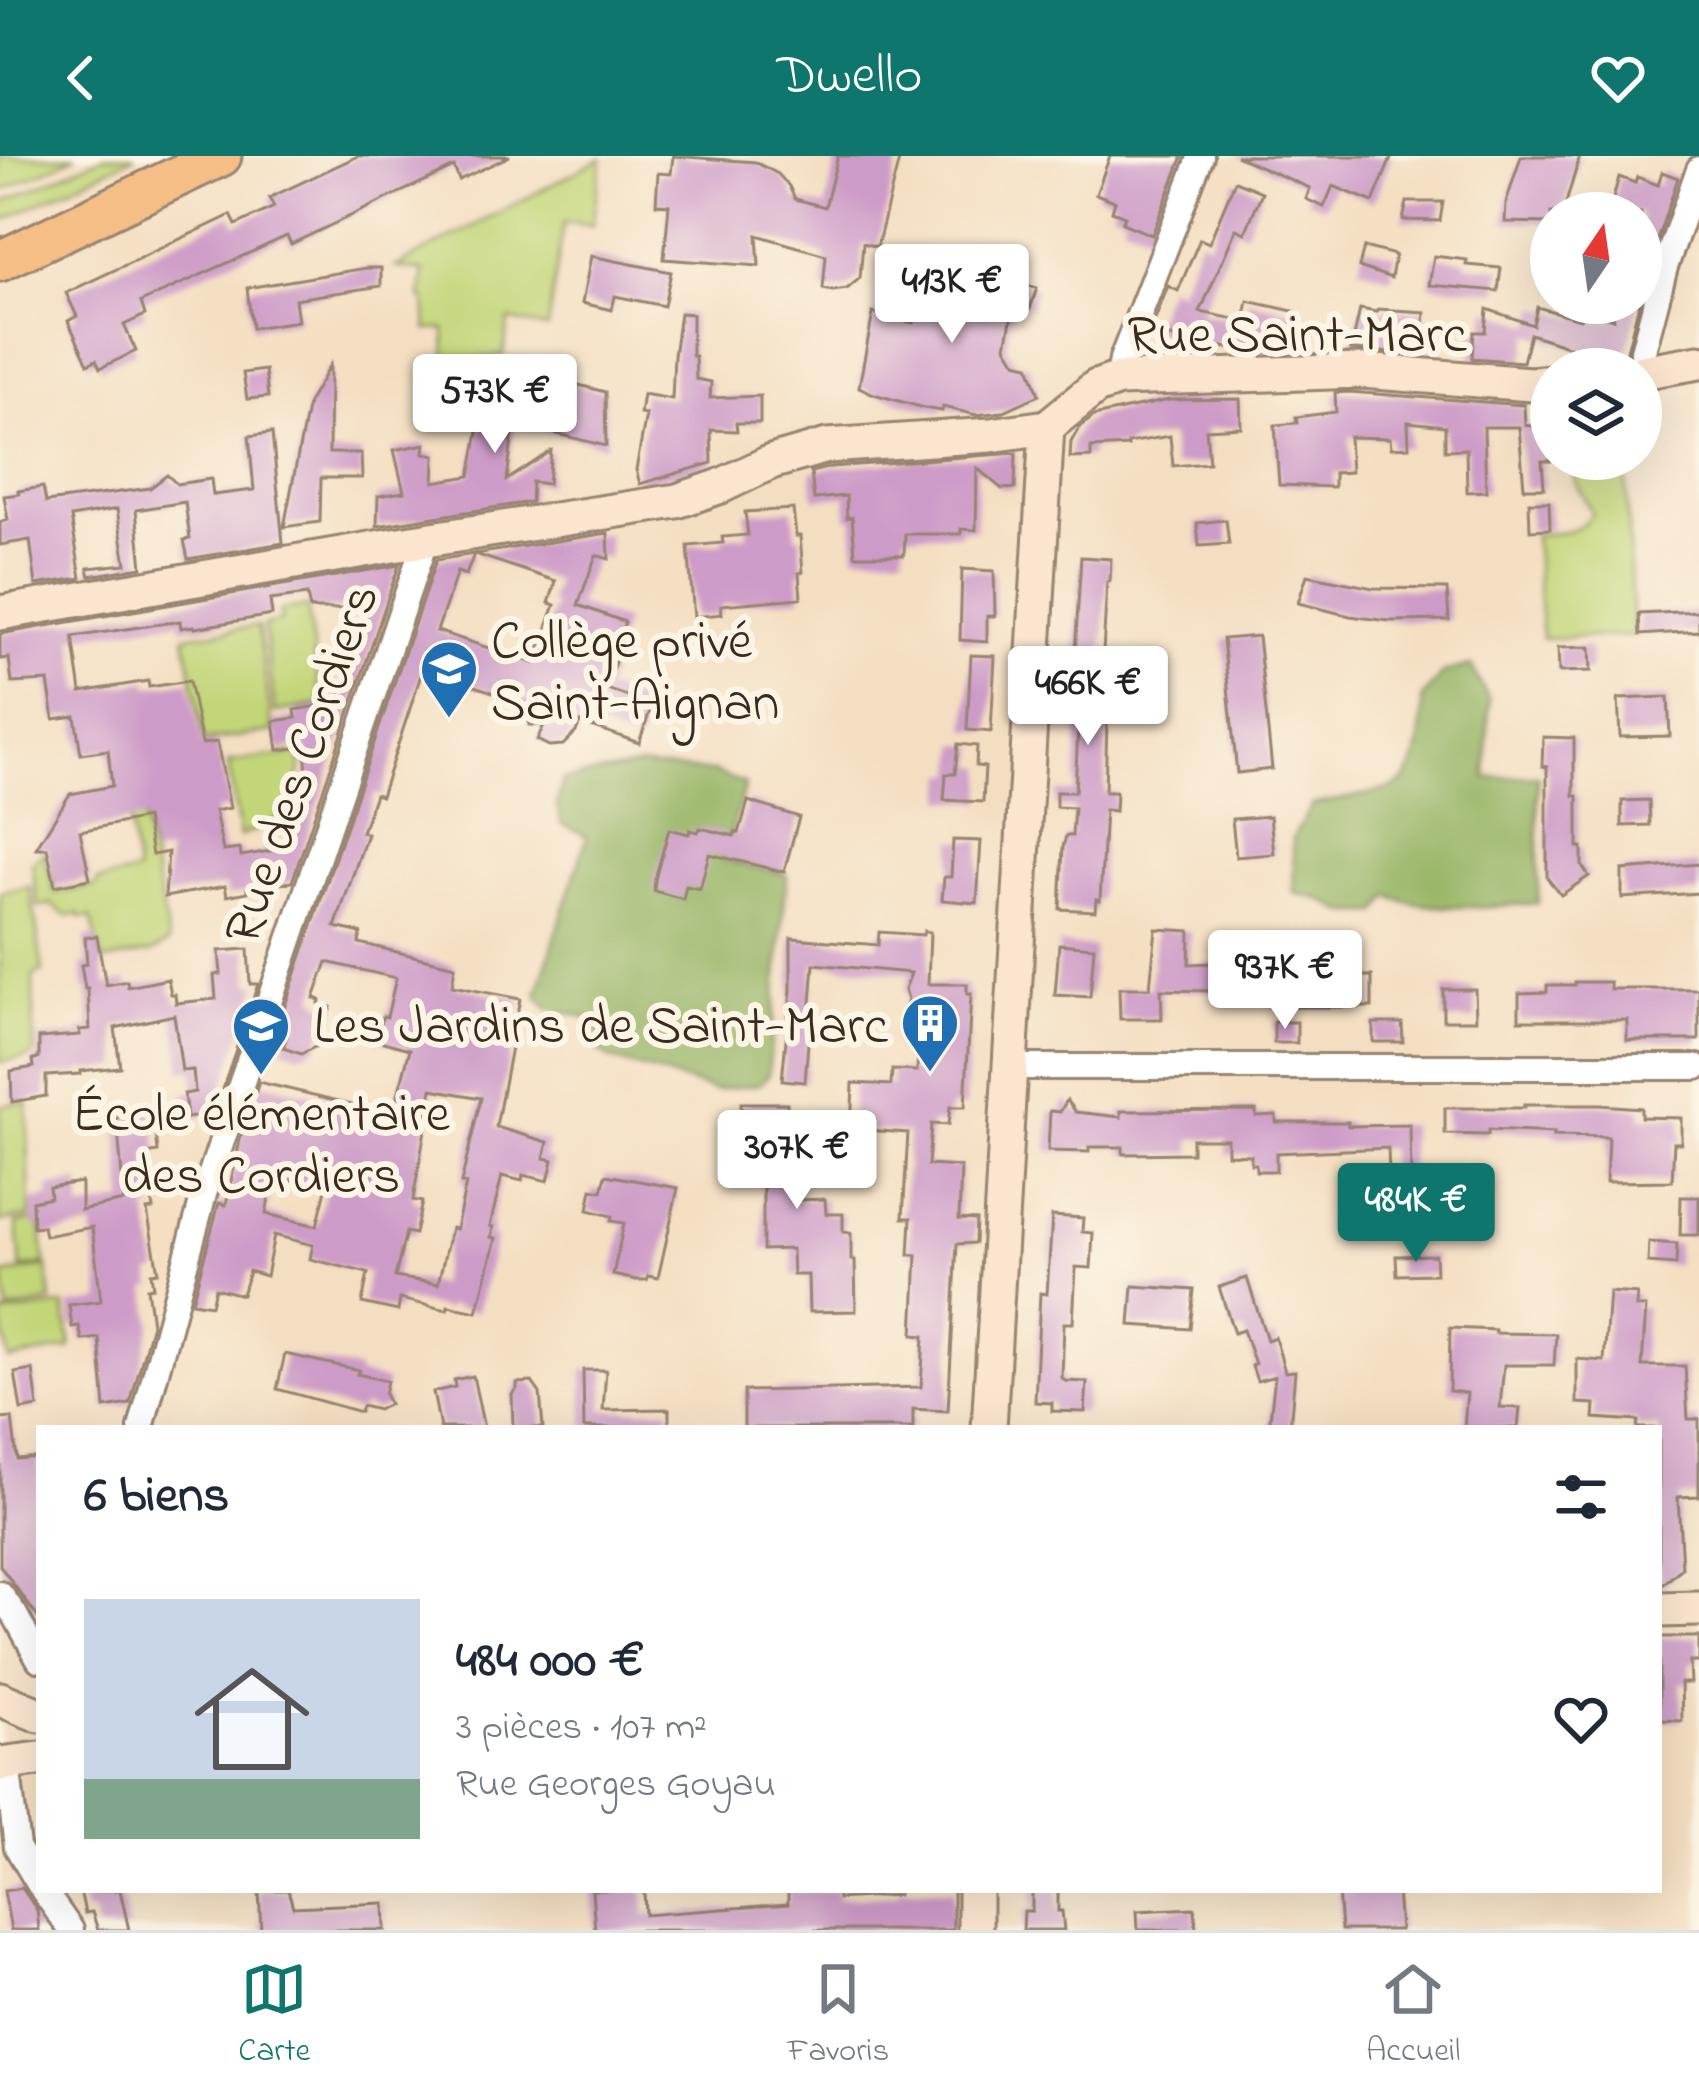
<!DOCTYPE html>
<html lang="fr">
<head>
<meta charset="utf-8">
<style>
  :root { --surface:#fff; --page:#f6f6f7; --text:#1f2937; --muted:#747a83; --line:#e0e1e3; --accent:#0f766e }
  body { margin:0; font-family:"Indie Flower",sans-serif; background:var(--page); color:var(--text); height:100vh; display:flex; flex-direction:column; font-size:45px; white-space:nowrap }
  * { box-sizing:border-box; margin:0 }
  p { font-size:39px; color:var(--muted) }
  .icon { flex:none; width:66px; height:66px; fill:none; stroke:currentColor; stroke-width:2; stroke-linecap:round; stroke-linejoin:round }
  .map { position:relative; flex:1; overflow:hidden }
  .panel { position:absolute; left:36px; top:1269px; width:1626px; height:468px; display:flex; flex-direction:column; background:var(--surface); border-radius:0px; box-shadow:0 12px 48px #0002 }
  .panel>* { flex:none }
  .needle { width:78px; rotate:13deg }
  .fabs { position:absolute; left:1530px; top:36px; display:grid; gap:24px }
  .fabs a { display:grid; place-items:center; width:132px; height:132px; border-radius:50%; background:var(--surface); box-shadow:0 12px 48px #0002; font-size:60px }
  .price { position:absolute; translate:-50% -102px; padding:0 27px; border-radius:12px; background:#fff; color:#222; font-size:39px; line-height:78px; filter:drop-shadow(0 3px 6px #0008) }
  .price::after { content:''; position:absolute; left:50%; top:72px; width:36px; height:27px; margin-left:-18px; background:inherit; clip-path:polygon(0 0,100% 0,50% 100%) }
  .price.on { background:var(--accent); color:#fff }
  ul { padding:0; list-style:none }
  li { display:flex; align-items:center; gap:36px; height:300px; padding:0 48px }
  li span { display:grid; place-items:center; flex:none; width:336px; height:240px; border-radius:0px; color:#555 }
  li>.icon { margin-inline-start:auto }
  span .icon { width:144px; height:144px; fill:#fffc; stroke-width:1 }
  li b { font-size:51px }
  h2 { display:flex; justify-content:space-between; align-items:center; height:144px; padding:0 48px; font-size:51px }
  header { display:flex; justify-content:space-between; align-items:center; height:156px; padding:0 48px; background:var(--accent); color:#fff; font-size:54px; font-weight:600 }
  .menu { display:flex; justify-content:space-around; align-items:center; height:168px; border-top:3px solid var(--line); background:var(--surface); font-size:33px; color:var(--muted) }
  .menu a { display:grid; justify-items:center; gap:6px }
  .menu .on { color:var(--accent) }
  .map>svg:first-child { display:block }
</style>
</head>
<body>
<header><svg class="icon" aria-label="back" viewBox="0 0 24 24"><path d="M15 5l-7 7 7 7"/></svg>Dwello<svg class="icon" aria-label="heart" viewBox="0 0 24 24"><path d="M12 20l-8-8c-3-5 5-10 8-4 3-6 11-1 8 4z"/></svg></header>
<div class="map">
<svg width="1699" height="1774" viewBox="0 0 1699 1774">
  <rect width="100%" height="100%" fill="#fcf5e5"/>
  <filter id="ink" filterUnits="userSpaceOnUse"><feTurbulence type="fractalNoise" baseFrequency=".00833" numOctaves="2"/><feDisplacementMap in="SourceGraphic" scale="24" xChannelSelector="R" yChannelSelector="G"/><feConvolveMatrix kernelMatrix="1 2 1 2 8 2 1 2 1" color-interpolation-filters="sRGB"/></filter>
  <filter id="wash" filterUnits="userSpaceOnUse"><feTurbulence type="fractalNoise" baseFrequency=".004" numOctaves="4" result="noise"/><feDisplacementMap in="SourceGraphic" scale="48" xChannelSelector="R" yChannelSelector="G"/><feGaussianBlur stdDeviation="2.7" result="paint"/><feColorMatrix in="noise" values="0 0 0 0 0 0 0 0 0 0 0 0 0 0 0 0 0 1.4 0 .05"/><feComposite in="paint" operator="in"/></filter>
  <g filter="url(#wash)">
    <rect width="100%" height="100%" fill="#f4dec1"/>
    <!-- green -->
    <g fill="#c2d578" stroke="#7e804b" stroke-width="3">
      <path d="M0 0H76L0 36Z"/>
      <path d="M103 0H135L0 66V48Z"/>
      <path d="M602 2 592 69 564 66 547 172 509 164 503 199 446 207 445 173 427 174 425 143 421 142 424 115 396 111Z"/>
      <path d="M1580 303H1625L1633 480 1542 482 1534 378C1558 377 1579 380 1592 357L1575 324Z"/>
      <path d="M307 451 322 548 275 556 264 469 281 466 280 454Z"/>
      <path d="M258 470 273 576 204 585 185 480Z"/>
      <path d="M300 597C302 613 300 622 293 637 281 667 269 668 240 680L228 607Z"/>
      <path d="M134 615 169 786 153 796 103 805 91 761 80 762 79 758 67 760 51 748 38 751 32 707 44 696 55 737 96 730 98 725 137 717 122 617Z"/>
      <path d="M30 731 43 816 34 819 33 823 34 897 27 901 0 906V736Z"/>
      <path d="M27 946 30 1060 0 1066V950Z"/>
      <path d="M40 1063 45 1108 21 1112 17 1067Z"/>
      <path d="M47 1110 51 1146 8 1155 4 1119Z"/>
      <path d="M64 1149 71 1192 9 1204 1 1159Z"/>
    </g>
    <!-- forest -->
    <g fill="#99b668" stroke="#6a7043" stroke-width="3">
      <path d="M1471 510 1489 544 1486 622 1538 620V747C1494 750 1430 757 1389 740L1378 757H1347L1320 743 1294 737 1293 681 1312 649C1334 644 1379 638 1396 630 1421 618 1423 566 1422 543L1443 517Z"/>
      <path d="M639 610 713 616 745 628 723 704 787 719 768 919 760 928 714 934 610 903 598 894V864L547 852 537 840 587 680 562 668 557 650 563 624Z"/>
    </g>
    <g id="blocks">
      <!-- building -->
      <g fill="#cd9bc8" fill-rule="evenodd">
        <path d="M358 0H510L459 24 454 11 291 88 287 80 141 146 145 159 124 169 136 195 100 212 96 204 88 208 68 165 77 160 66 137 231 59 236 69 274 51 269 42Z"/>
        <path d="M673 0 755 6 778 18 789 30 795 43 825 51 838 0H900L877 91 863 87 860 122 847 133 833 135 823 133 826 99 757 79 759 110 664 103 669 49 656 48 658 17 671 18Z"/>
        <path d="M1110 0H1183L1152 79 1122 67 1125 60 1112 55 1115 45 1096 38Z"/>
        <path d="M1236 0H1392L1373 46 1333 30 1324 51 1306 43 1310 32Z"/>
        <path d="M1521 0H1580L1563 57H1551V67L1505 66 1506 47Z"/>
        <path d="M1662 16 1678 22 1649 108 1641 105V57H1609L1619 21 1635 27 1637 21 1658 29Z"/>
        <path d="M1235 25 1262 36 1245 77 1236 73 1200 156 1244 165 1248 145 1297 156 1288 196H1247L1208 188 1206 193 1151 174 1168 130 1178 135 1200 83 1209 87Z"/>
        <path d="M1407 46H1443L1440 65 1403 64Z"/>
        <path d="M1364 91 1395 99 1391 122 1359 111Z"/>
        <path d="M591 100 671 116 664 150 615 140 612 154 582 147Z"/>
        <path d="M1434 100 1467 104 1466 109 1501 112 1498 135 1429 129Z"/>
        <path d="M926 110 984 116 1037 132 1030 153 1014 149 1006 190 1016 206 1029 209 1039 239 1002 256 976 259 943 251 942 255 924 252 874 238 859 231 873 157 914 167Z"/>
        <path d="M366 112H381V130L295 143 298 165 252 172 247 132Z"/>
        <path d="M1617 147H1639L1625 203 1610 204 1530 178 1523 206 1472 202 1474 176H1485L1487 153 1533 169 1537 151 1580 163 1583 153 1613 163Z"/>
        <path d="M1360 153 1377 156 1378 153 1425 156 1421 199 1351 194Z"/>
        <path d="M680 157 692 158V200H695L696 223 711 226 710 242 760 240V267H736L737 275 711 274 712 307 640 328 636 314 646 259 640 258 643 238 672 243 674 200Z"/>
        <path d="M330 209 329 297H361L362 322H321L320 366 284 371 308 247Z"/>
        <path d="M265 214 268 241 247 243 243 217Z"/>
        <path d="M545 220 605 236 606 290 514 267 507 324 551 295 548 328 532 326 531 346 377 370 378 340 404 336 394 294 425 288 424 297 435 299 434 326 470 320 485 238 538 247Z"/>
        <path d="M1349 236 1524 249 1525 269 1551 274V305H1542L1544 332H1524L1519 271H1484L1486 335 1467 336 1466 293 1445 294V270L1408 266 1409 291 1391 292 1390 282 1349 281 1351 316 1334 317V331L1279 329 1275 269 1297 267 1296 261 1336 256 1335 237Z"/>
        <path d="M1240 243 1241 271 1206 273 1209 307 1173 310 1170 280 1128 287V290L1091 292V301L1070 302 1071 286 1079 272 1094 260 1169 244Z"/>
        <path d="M272 277 283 387 188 403 184 384 190 383 185 346 136 354 142 411 90 420 88 412 126 408 117 353 71 361 81 422 36 429 30 384 0 389V366L8 364 4 340 19 338 18 335 43 331 46 346 150 332 167 319 177 328 211 323 213 339 254 334 249 280Z"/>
        <path d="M1016 297 1015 332 1002 333 977 312 976 374 961 373V378H905L904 399H855L852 361 847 362 846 340 814 343 811 316 831 311Z"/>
        <path d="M1529 346H1549L1550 373 1530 374Z"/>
        <path d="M793 353 796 380H800L803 416 799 417 801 442 721 449 722 458 694 461 688 390 723 387 722 381 748 379 745 356Z"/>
        <path d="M1226 364 1229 388 1199 390 1197 367Z"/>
        <path d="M608 377 609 403 596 399 578 449 625 466 619 483 622 485 606 533 652 549 639 587 580 566 576 576 563 589 549 590 537 584 544 569H529L526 547 423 513 381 640 375 638 362 676 367 678 335 771 361 777 359 787 455 810 452 830 520 843 496 971 548 986 544 1002 553 1004 548 1025 523 1019 522 1025 502 1020 490 1070 493 1071 491 1081 496 1082 477 1156 448 1150 447 1154 400 1143 398 1155 362 1147 368 1117 310 1103 313 1089 274 1079 266 1120 249 1115 242 1139 215 1132 211 1149 192 1146 219 1047 226 1049 240 984 259 926 393 958 410 893 376 884 383 860 387 861 396 822 327 806 314 842 320 844 319 847 331 851 317 890 301 898 283 892 287 880 276 876 436 404 474 398 466 419 457 416 437 475 534 507 555 449 549 447 556 425 475 398ZM432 933 481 942 461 1027 466 1028 456 1073 451 1072 438 1128 395 1121 406 1076 415 1078 422 1046 413 1044ZM273 1019 326 1033 317 1070 266 1058Z"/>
        <path d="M1081 401 1111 403 1110 425 1107 426 1099 566H1107L1105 636H1116L1115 655 1105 654 1100 744 1096 743 1095 755 1060 753 1063 691 1066 680H1072L1074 652 1056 651V636H1075L1080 530 1073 529Z"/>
        <path d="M399 409 292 726 247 733V736L227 740 225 730 165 741 168 696 152 699 146 662 80 675 90 723 55 730 47 692H36L70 638 112 630 108 594 81 598 75 560 54 563 48 525 12 527 9 502 0 503V478ZM307 439 310 453H360L370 450 332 564 330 548 295 554 296 562 274 565 278 594 305 591 307 617 302 633 307 635 288 692 241 700 240 693 223 695 215 655 230 652 217 586 202 588 189 525 149 531 148 525 81 536 73 481 180 465 181 472 194 470 195 472 272 459 270 444Z"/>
        <path d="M962 413 994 415 995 460H987V486L960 484Z"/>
        <path d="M1307 419 1373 432 1447 433 1449 464 1390 465 1350 460 1298 447Z"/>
        <path d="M1699 455V475L1640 479 1639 458Z"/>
        <path d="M1258 480 1272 613 1237 617 1223 483Z"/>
        <path d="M1590 491 1591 515 1559 516 1558 492Z"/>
        <path d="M971 499 995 500 991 576 967 574Z"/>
        <path d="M1668 541 1670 580 1620 581 1618 543Z"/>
        <path d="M1543 581 1574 582V640H1578V691H1582V710L1589 720 1561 739 1547 722V611L1542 610Z"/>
        <path d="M958 588 977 590 976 610 985 611 983 646 944 644 946 618H955Z"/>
        <path d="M1649 644 1650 669 1622 670V645Z"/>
        <path d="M748 645 799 661 784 716 709 698 700 733 686 730 683 743 654 735 655 723 669 673 689 678 690 674 698 676 700 672 734 680 735 676 739 677Z"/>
        <path d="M1270 660 1274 698 1236 701 1232 663Z"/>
        <path d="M953 684 981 685 977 747 942 744 944 721H951Z"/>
        <path d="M1699 708V737L1622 742V714Z"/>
        <path d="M1156 773 1190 775 1189 808 1286 804V824H1260L1261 834H1235L1236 841H1214V835L1161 834 1162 863H1120L1119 832H1150Z"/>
        <path d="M924 775 930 776 928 828H967V838H971L965 951H950L948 969 931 968 928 1009 961 1011 959 1063 976 1064 975 1087 957 1088 948 1255 913 1253V1272H744V1235L921 1231 924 1180 913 1179 917 1099H909L911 1062H903L908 977 851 973 853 927 891 929 892 914 917 915 920 855 905 854 908 843 905 833 911 817 814 808 805 926 782 924 791 834V782L878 789 879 776 923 779Z"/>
        <path d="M97 780 106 829 127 825 128 831 168 823 171 838H175L176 847 216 843 214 819 221 818 219 795 248 793 250 828H258L214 958 187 962 184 938 195 936 193 914 182 915 174 859 115 872 120 911 80 915V918L46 920V940L12 946 11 915 34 911 33 903 39 902V882L80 879 79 874 90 873 88 833H85L81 809 87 808 85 781Z"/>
        <path d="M1059 788 1094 791 1090 841 1055 839Z"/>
        <path d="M1323 820H1372V851H1296L1297 824H1324Z"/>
        <path d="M1575 826H1610V833H1699V884H1627V864H1519V837L1547 836V829H1575Z"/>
        <path d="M1443 833H1475L1476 864H1443Z"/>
        <rect x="1274" y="866" width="23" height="21"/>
        <path d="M1373 867H1402L1403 886H1373Z"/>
        <path d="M1067 944 1076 956 1121 961V955L1256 954V960L1276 959V966H1348V970L1410 969 1411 1020 1389 1019 1388 992 1276 997V1015H1256V1008H1251V999L1227 998V983H1192V997L1123 998V991H1089V996L1048 995 1050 955 1060 956Z"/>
        <path d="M741 947H787V994L799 993V1044L825 1043 826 1058H843V1076L851 1077V1104H855L856 1155 809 1156 808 1119H793L792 1093 763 1094V1016L742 1017Z"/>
        <path d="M1524 949H1600L1641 952V961L1681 962V987H1674L1672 1025 1606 1026 1608 981 1553 980 1554 977 1488 974V979L1445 978V952H1524Z"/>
        <path d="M154 956 158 996 146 998 153 1053 147 1054 158 1116 151 1117 153 1131 147 1132 152 1168 130 1248 105 1252 99 1182 82 1184 79 1170 72 1171 69 1149 101 1145 92 1071 45 1080 43 1070 33 1071 32 1045 50 1041 49 1031 81 1026V1054L124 1045 117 962Z"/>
        <path d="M606 1019 678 1032 658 1122 648 1120 647 1124H636L613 1119 624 1067 611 1065 612 1060 588 1054 592 1033 602 1035Z"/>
        <path d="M1681 1041H1699V1079H1680Z"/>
        <path d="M1052 1060 1083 1062 1082 1076 1093 1077 1091 1112 1076 1111 1073 1167H1064L1062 1222 1065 1225 1087 1226 1085 1256 1052 1255V1247L1035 1246 1040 1137 1047 1138Z"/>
        <path d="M1649 1086 1677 1088 1676 1109 1648 1107Z"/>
        <path d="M1435 1099 1436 1118 1397 1119 1396 1100Z"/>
        <path d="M1247 1122 1267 1184 1275 1181 1285 1216 1295 1215 1290 1272H1269L1275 1220 1257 1225 1252 1210 1255 1208 1243 1174 1234 1177 1219 1131Z"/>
        <path d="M1133 1130 1194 1134 1190 1173 1130 1169Z"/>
        <path d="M1609 1136 1637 1138 1636 1151H1646L1642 1210H1685L1688 1263H1699V1340L1678 1341 1682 1412 1659 1432V1272H1637L1638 1265 1594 1262 1595 1248 1577 1247V1203L1604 1205Z"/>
        <path d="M1450 1172 1495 1174V1177L1556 1178 1554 1209H1504L1500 1251 1520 1252 1518 1272 1464 1271 1467 1237 1449 1235Z"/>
        <path d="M285 1198 359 1214 357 1218 387 1225 384 1238 389 1248 378 1254 362 1250 360 1256 277 1233Z"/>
        <path d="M33 1214 38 1251 21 1254 15 1217Z"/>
        <path d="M583 1214H606L603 1254 669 1253V1272H584Z"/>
        <path d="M473 1220 484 1272H440L433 1236 455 1231 454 1224Z"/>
        <path d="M532 1226 540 1237 543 1272H513L512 1238 517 1232V1227Z"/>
        <path d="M12 1262 17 1303 39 1301V1463L0 1410V1263Z"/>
        <path d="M1659 1481H1699V1506H1690L1691 1527H1681L1682 1565 1659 1564Z"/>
        <path d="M22 1732 37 1754 39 1774H11L4 1735Z"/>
        <path d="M80 1734H120L129 1774H98L92 1756 85 1757Z"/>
        <path d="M259 1734H288L293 1751 384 1747 385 1774H261Z"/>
        <path d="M592 1734H644L645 1759 788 1748V1734H837L838 1743 898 1739V1734H953V1774H595Z"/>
        <path d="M1032 1734H1058V1755H1062L1064 1774H1023L1024 1755H1032Z"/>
        <path d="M1338 1734H1397L1400 1774H1341Z"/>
        <path d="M1195 1752 1196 1774H1138L1137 1755Z"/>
      </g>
    </g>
  </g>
  <g filter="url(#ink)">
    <use href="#blocks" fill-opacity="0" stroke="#988470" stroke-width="3"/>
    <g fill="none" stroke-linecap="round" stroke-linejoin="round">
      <defs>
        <g id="street">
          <path d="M1643 216V195L1665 111 1699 13"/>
          <path d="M1119 223 1122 203 1201 0"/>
          <path d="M1009 911H1697"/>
          <path d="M141 1272 204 1038 421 397 420 385"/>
          <path d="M0 1438 14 1457 39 1503"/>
          <path d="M7 1607 17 1691 39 1728"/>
          <path d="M43 1734 71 1774"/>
        </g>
        <g id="secondary">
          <path d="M1641 216 1699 206"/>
          <path d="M0 457 393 389 677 345 721 330 771 306 827 290 991 279 1047 271 1096 231 1119 223 1362 215 1531 228 1551 226"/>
          <path d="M989 1272 1047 271"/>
          <path d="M1659 1454 1699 1453"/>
          <path d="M0 1543 39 1559"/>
          <path d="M0 1608 39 1603"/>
          <path d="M975 1774V1734"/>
        </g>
        <path id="primary" d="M0 105 221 0"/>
      </defs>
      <!-- street casing -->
      <use href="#street" stroke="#988470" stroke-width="30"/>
      <!-- secondary casing -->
      <use href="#secondary" stroke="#988470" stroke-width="39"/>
      <!-- primary casing -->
      <use href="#primary" stroke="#988470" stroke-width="45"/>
      <!-- street -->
      <use href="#street" stroke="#fff" stroke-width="24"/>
      <!-- secondary -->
      <use href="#secondary" stroke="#fbe5cf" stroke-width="33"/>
      <!-- primary -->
      <use href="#primary" stroke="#f6be87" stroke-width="39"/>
    </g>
  </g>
  <!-- icons -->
  <defs>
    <symbol id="school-pin" viewBox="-11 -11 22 30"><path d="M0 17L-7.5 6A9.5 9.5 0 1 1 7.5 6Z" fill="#1f6fb2" stroke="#fcf5e5"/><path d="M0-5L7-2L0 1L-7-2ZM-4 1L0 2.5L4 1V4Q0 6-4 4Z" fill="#fff"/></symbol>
    <symbol id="building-pin" viewBox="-11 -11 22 30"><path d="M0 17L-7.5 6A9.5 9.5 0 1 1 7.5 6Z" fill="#1f6fb2" stroke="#fcf5e5"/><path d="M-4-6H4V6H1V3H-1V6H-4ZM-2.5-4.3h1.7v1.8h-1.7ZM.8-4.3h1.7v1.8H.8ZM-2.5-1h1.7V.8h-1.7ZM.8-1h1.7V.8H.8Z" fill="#fff"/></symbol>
  </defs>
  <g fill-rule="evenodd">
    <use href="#school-pin" x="416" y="480" width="66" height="90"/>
    <use href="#building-pin" x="897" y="834" width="66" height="90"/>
    <use href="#school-pin" x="228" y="837" width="66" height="90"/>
  </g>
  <g text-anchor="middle" stroke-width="12" stroke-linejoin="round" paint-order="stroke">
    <!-- street labels -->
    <g font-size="54" fill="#3b2a1e" stroke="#fcf5e5">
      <text x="1297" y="195">Rue Saint-Marc</text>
      <text transform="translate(299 607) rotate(-71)" y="19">Rue des Cordiers</text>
    </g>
    <!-- poi labels -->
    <g font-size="54" fill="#3b2a1e" stroke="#fcf5e5" text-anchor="start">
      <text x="491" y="501">Collège privé<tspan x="491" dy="62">Saint-Aignan</tspan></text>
      <text x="888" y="886" text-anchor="end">Les Jardins de Saint-Marc</text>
      <text x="261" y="974" text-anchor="middle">École élémentaire<tspan x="261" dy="62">des Cordiers</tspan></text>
    </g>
  </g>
</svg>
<div class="fabs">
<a><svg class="needle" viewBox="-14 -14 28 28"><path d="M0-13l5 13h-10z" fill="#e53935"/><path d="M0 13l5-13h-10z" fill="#747a83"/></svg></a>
<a><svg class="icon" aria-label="layers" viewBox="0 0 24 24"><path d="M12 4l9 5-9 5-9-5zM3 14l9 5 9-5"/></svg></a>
</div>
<b class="price" style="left:952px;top:190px">413K €</b>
<b class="price" style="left:495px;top:300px">573K €</b>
<b class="price" style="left:1088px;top:592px">466K €</b>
<b class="price" style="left:1285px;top:876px">937K €</b>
<b class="price" style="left:797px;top:1056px">307K €</b>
<b class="price on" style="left:1416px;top:1109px">484K €</b>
<section class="panel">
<h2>6 biens<svg class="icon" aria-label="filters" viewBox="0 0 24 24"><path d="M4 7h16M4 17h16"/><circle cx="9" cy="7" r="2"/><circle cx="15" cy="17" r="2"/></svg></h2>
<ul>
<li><span style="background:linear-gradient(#c9d6e8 75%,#7fa58c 0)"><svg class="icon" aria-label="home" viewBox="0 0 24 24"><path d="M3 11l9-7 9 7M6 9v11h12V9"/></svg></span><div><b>484 000 €</b><p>3 pièces · 107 m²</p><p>Rue Georges Goyau</p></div><svg class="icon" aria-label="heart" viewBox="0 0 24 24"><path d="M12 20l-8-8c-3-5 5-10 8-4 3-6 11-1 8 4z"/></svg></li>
</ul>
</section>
</div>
<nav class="menu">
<a class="on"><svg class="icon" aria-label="map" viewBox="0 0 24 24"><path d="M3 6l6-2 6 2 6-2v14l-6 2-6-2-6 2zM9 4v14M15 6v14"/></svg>Carte</a>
<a><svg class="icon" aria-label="saved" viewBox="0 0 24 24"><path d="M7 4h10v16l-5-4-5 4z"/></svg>Favoris</a>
<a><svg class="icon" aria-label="home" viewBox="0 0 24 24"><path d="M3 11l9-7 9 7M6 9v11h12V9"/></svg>Accueil</a>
</nav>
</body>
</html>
